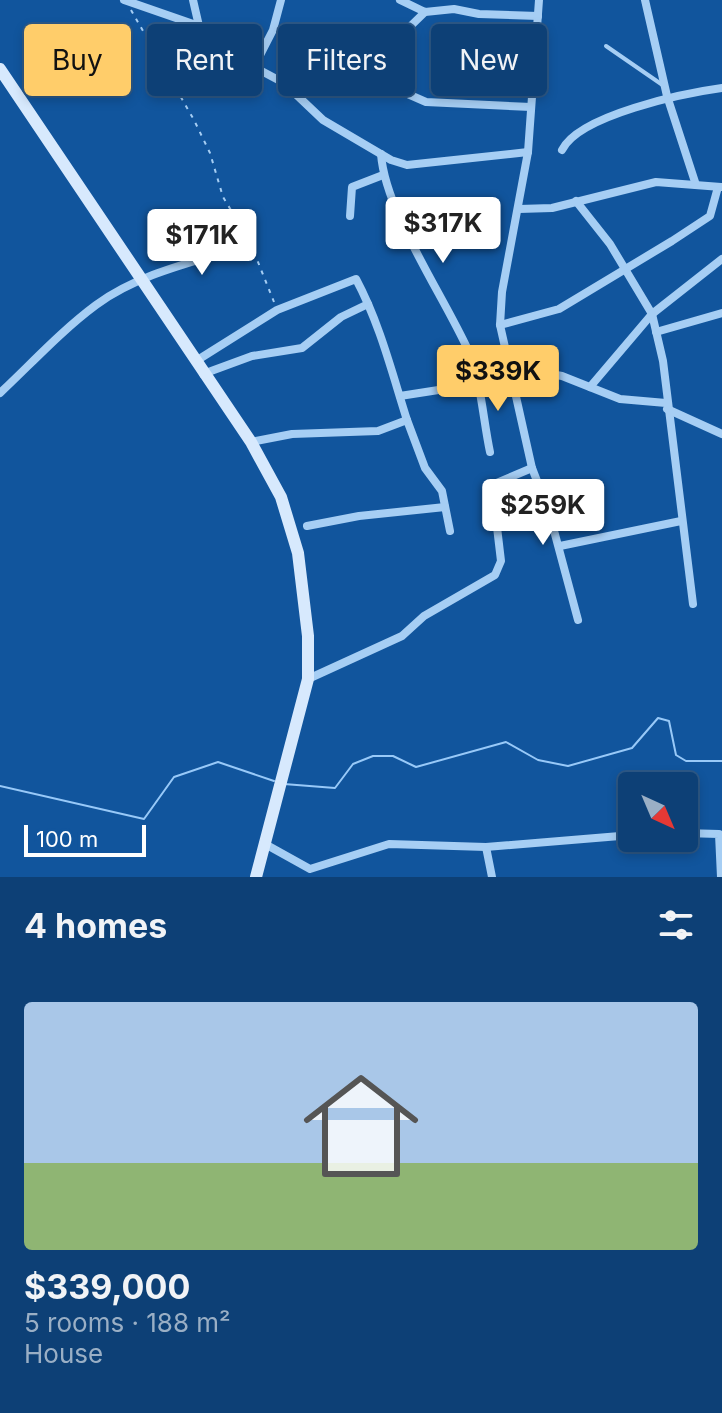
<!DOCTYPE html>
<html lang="en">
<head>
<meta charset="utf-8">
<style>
  :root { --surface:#0d4076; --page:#1b4b7e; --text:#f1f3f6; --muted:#9aafc5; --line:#2d5988; --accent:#ffcd6a }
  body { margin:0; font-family:Inter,sans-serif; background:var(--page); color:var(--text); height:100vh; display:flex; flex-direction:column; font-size:30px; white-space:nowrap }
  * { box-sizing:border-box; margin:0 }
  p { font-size:26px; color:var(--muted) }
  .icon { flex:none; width:44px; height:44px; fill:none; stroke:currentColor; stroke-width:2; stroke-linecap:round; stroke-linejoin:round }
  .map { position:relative; height:877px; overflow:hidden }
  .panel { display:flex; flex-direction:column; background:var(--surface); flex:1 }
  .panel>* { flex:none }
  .hud { position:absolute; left:24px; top:24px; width:674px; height:72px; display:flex; gap:16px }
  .needle { width:52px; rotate:136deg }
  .tools { position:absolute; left:618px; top:772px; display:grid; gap:16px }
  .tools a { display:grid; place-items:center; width:80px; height:80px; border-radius:8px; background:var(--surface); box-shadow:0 4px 12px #0003,0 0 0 2px var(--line); font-size:40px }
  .scale { position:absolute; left:24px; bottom:20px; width:122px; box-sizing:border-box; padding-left:8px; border:4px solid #fff; border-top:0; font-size:22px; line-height:28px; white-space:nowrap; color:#fff; -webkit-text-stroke:6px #11559d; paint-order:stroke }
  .price { position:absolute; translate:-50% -68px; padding:0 18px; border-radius:8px; background:#fff; color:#222; font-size:26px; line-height:52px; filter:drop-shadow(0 2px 4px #0008) }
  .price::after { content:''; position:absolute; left:50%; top:48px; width:24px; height:18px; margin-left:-12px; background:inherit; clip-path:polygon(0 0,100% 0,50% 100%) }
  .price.current { background:var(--accent); color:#111 }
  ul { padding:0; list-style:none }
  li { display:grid; align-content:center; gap:16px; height:424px; padding:0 24px }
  li span { display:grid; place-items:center; height:248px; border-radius:8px; color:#555 }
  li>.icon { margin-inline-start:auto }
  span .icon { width:144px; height:144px; fill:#fffc; stroke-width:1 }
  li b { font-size:34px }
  h2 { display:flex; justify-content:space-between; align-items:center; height:96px; padding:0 24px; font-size:34px }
  .chip { padding:0 28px; border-radius:8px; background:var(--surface); box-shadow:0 4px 12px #0003,0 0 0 2px var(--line); font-size:28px; line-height:72px }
  .chip.current { background:var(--accent); color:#111 }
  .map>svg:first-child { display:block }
</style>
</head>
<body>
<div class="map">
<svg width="722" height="877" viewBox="0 0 722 877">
  <rect width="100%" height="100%" fill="#11559d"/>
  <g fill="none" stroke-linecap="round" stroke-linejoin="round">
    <!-- stream -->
    <g stroke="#98c9f8" stroke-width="2">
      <path d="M284 784 335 788 353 764 373 756H393L416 767 506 742 538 760 568 766 632 748 658 718 669 721 676 755 686 761H722"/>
      <path d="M0 786 144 819 174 777 218 762 274 781"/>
    </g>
    <!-- path -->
    <g stroke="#a6cef4" stroke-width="2" stroke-dasharray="4 6" stroke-linecap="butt">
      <path d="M131 10 194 120 210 153 223 197 246 235"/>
      <path d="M254 252 274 302"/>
    </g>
    <!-- lane -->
    <path stroke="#a6cef4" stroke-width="4" d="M606 46 664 86"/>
    <!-- street -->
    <g stroke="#a6cef4" stroke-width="8">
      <path d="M124 0 199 26 254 67 284 83 323 120 391 160 407 165 528 152"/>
      <path d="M193 0 199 26"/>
      <path d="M400 0 425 12 454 9 479 14 538 16"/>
      <path d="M539 0 528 152 502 292 500 325 532 468 549 512 578 620"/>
      <path d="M645 0 667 96 696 185"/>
      <path d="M425 12 390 46 394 88 426 102 531 107"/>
      <path d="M254 67 273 30 281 0"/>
      <path d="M562 150C579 115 685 93 722 88"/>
      <path d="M381 154C385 211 443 295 468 350 481 380 483 419 490 452"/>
      <path d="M576 201 610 244 652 314 663 361 693 604"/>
      <path d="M519 209 552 208 656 182 721 187"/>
      <path d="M350 216 352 187 383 175"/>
      <path d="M413 241 446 223 481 211"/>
      <path d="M500 325 559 309 672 241 710 216 718 187"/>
      <path d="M656 332 722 313"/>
      <path d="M196 361 277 310 356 279C380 324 392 373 407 420L378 431 292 434 251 442"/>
      <path d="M203 374 252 356 302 348 341 317 368 304"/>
      <path d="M590 387 652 314 722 259"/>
      <path d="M0 393C32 363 61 331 96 305 141 272 199 261 251 244"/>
      <path d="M400 396 464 386 512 367 562 376 620 399 666 403"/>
      <path d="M667 409 722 434"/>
      <path d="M407 420 425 468 442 491 450 531"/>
      <path d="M307 526 359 516 445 507"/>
      <path d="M560 546 681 521"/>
      <path d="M308 679 402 636 424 616 495 575 501 561 492 485 532 468"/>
      <path d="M684 833 719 834 721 877"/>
      <path d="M265 844 310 869 389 844 486 847 632 835"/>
      <path d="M486 847 492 877"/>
    </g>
    <!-- secondary -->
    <path stroke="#d7e9fd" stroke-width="12" d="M0 69 251 442 281 497 298 553 308 636V679L256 877"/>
  </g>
</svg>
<div class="tools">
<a><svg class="needle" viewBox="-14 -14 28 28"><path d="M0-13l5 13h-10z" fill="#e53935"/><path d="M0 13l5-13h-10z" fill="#9aafc5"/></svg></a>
</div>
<div class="scale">100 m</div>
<b class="price" style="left:443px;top:265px">$317K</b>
<b class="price" style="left:202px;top:277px">$171K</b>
<b class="price current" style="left:498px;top:413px">$339K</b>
<b class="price" style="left:543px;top:547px">$259K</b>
<div class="hud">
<a class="chip current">Buy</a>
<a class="chip">Rent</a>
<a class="chip">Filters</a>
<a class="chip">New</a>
</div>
</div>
<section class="panel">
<h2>4 homes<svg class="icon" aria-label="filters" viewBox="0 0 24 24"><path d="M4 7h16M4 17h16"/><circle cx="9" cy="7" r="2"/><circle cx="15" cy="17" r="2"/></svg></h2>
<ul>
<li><span style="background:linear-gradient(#a9c7e8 65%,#8fb573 0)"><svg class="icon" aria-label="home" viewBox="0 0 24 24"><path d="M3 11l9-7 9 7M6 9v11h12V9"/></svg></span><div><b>$339,000</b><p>5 rooms · 188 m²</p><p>House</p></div></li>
</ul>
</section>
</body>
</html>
